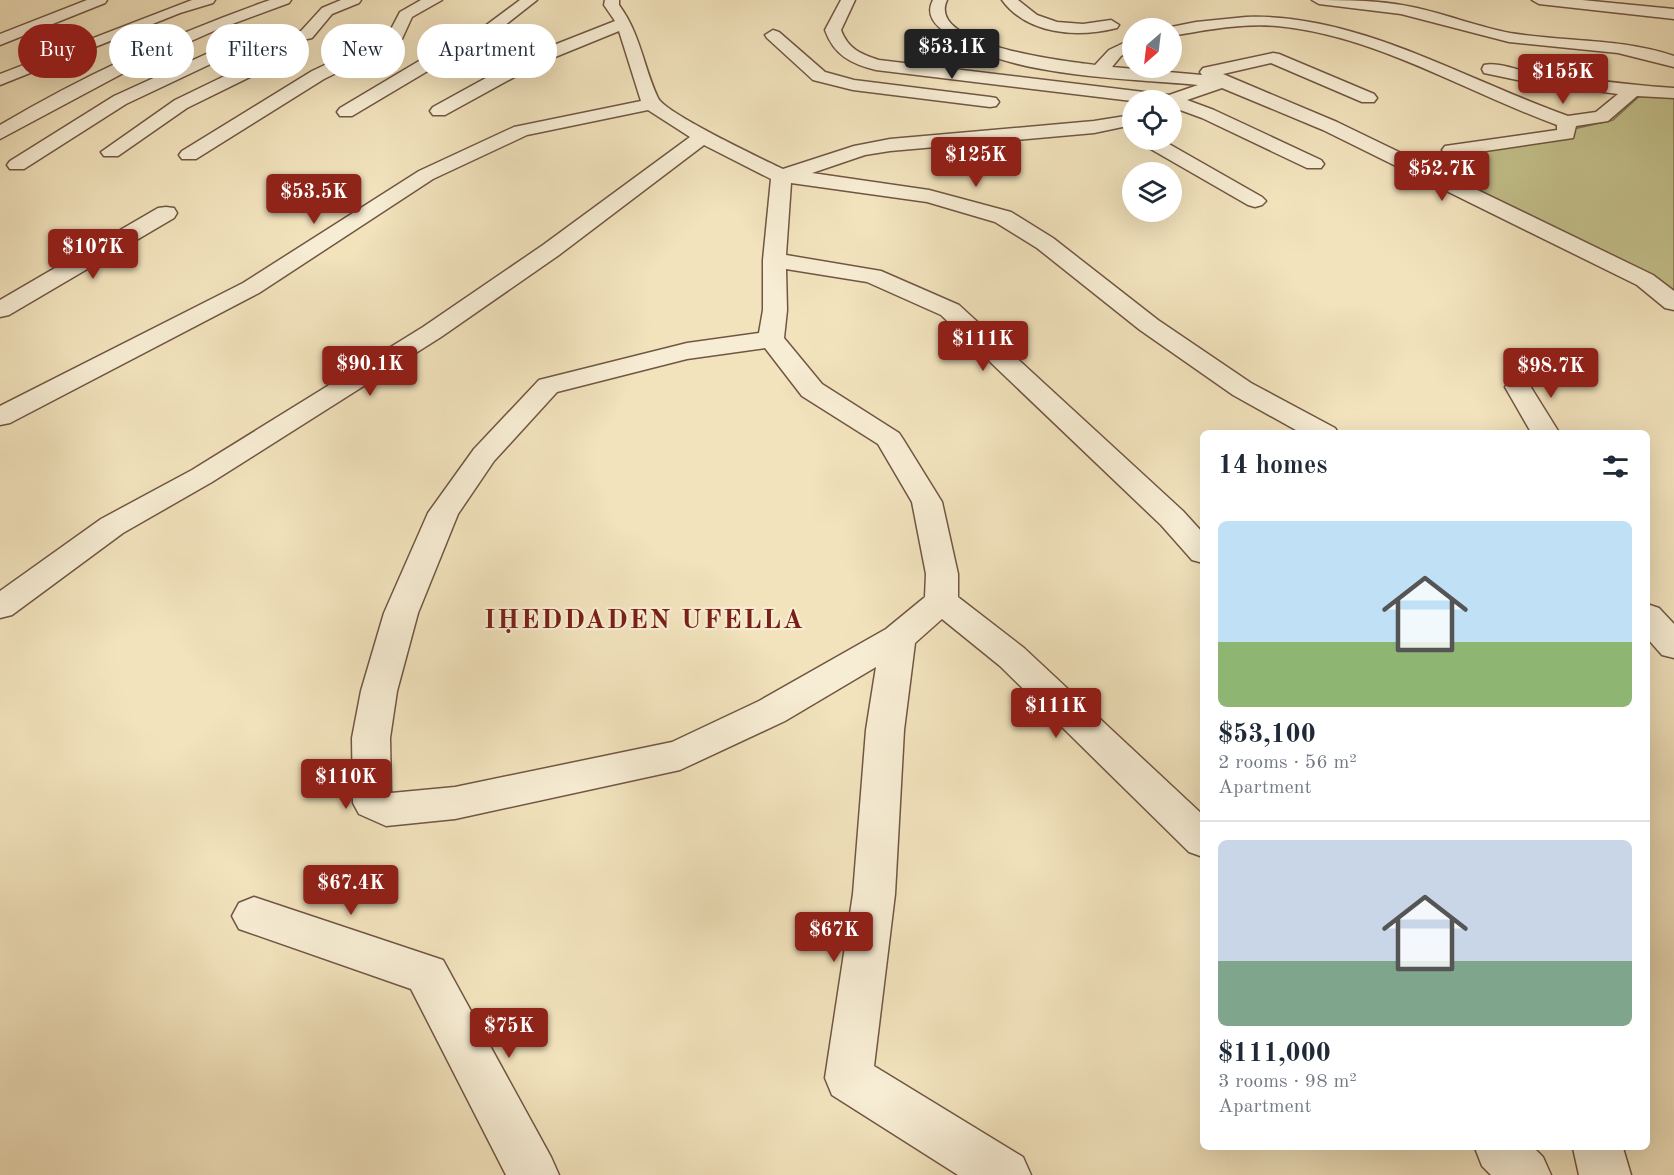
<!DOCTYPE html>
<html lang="en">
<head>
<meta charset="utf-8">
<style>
  :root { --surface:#fff; --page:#f6f6f7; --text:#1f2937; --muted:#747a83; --line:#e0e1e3; --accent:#8f2418 }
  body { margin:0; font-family:"Old Standard TT",serif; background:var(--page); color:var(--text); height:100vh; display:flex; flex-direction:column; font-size:22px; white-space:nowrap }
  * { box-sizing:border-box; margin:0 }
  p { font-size:20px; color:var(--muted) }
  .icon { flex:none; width:33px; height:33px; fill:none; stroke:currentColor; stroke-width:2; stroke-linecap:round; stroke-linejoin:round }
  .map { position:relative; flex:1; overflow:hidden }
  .sheet { position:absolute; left:1200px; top:430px; width:450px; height:720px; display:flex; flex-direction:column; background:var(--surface); border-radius:9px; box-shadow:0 6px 24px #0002 }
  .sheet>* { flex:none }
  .top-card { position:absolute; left:18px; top:24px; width:570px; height:54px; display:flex; gap:12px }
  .needle { width:39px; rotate:208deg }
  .tools { position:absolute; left:1122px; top:18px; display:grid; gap:12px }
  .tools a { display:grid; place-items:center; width:60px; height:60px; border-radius:50%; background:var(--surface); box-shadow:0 6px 24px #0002; font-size:30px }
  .price { position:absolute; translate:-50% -51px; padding:0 14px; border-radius:6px; background:var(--accent); color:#fff; font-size:20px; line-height:39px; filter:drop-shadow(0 2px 3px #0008) }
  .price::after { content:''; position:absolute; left:50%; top:36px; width:18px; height:14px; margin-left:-9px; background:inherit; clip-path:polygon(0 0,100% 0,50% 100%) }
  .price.on { background:#222; color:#fff }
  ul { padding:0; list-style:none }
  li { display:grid; align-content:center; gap:12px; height:318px; padding:0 18px }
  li+li { border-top:2px solid var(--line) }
  li span { display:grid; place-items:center; height:186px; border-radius:9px; color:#555 }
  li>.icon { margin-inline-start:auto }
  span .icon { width:108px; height:108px; fill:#fffc; stroke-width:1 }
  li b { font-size:26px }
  h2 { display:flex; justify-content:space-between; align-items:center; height:72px; padding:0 18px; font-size:26px }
  .tag { padding:0 21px; border-radius:27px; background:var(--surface); box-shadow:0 6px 24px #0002; font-size:21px; line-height:54px }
  .tag.on { background:var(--accent); color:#fff }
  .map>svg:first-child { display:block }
</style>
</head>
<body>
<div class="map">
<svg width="1674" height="1175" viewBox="0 0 1674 1175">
  <rect width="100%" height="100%" fill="#f2e3bd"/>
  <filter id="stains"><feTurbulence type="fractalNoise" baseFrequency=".00333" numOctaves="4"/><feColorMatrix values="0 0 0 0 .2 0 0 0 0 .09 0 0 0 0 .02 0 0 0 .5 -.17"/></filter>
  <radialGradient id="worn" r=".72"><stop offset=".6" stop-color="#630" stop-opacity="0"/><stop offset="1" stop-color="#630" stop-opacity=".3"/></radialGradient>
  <!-- green -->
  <path fill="#c3c18c" stroke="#847453" stroke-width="1.5" d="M1644 92 1674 95V291L1414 165 1613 120Z"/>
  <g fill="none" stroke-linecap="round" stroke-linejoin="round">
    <defs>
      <g id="street">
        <path d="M87 0H107L105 3 0 45V34Z"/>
        <path d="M192 0H215L213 3 180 13 0 85V74Z"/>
        <path d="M270 0H291L289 3 216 30 144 62 0 139V125C86 74 176 33 270 0Z"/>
        <path d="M341 0H361L359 3 332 14 312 38 298 41 306 46 301 52 187 108 118 156H104L101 152 175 100 297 41 236 52 126 104 24 169H10L7 165 10 161 114 96 226 45 301 31 322 8Z"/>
        <path d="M421 0H442L412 17 401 41 324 79 196 159H182L179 155 182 151 312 71 388 35 400 12Z"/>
        <path d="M520 0H537L485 41 431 69 352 116H340L337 112 340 108 419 61 473 35Z"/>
        <path d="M605 0H619V5C641 35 643 66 658 98 665 113 762 159 783 169L854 146 890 139 1094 121 1132 115V125L1094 133 890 151 865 155 812 173 929 190 1011 212 1053 238 1158 320 1251 383 1335 428 1339 434H1303L1233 395 1140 330 1037 248 995 222 927 202 791 183 786 255 881 271 959 305 1183 511 1203 533V563L1192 560 1161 525 941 315 867 282 786 269 787 310 784 338 822 384 899 433 903 439 942 502 958 574V597L1024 648 1203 815V857L1189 852 1000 666 942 619 915 643 904 730 895 894 874 1066 1023 1157 1031 1175H958L832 1095 825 1078 853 894 866 730 876 667 785 721 680 770 455 819 386 826 359 814 353 803 352 738 361 691 384 613 428 513 474 449 539 380 687 343 759 333 763 310V260L771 179 704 145 559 255 441 337 212 482 123 533 12 615 0 618V591L101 519 192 470 423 327 543 245 690 137 648 110 527 135 433 179 259 293 10 423 0 425V406L243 283 419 171 514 127 641 101 619 31 538 64 445 115H433L430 111 433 107 526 56 615 21 604 5ZM765 348 802 396 878 444 912 502 926 574 925 597 886 629 759 701 672 742 455 787 391 793 390 738 397 691 418 613 458 514 494 461 557 392 687 359Z"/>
        <path d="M841 0H855L841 30C848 49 861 54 879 60L1169 95 1198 85C1126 78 995 78 940 28 931 20 927 11 933 0H947C925 46 1070 62 1095 65L1109 50 1132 39V50L1121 56 1112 67 1202 75 1200 72 1203 68 1273 53 1279 54 1374 94 1377 98 1374 102H1362L1271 63 1223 74 1337 122 1653 275 1674 291V310L1665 308 1637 285 1323 130 1222 88 1187 100 1214 110 1321 160 1324 164 1321 168H1307L1202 118 1172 107V100L1132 101 876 70C851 64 834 55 825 30Z"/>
        <path d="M1002 0H1018L1037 15 1057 22 1083 24 1111 20 1119 25 1117 28C1077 38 1028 35 1002 0Z"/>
        <path d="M1312 0C1347 0 1382 0 1417 8 1448 15 1479 27 1510 33 1565 42 1621 38 1674 56V67L1618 53 1509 42 1401 14 1319 4Z"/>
        <path d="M1532 0H1582L1674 9V19L1539 4Z"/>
        <path d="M1246 17C1357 13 1466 80 1568 116L1596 112 1618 94 1522 81 1484 73 1482 69 1484 65C1498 62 1516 70 1530 72 1578 78 1626 85 1674 88V98L1637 96 1608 121 1576 126 1573 138 1452 156 1445 154 1442 150 1445 146 1557 130V125C1466 92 1375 35 1277 26 1242 23 1206 30 1172 36V28H1166L1196 22Z"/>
        <path d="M773 30 779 32 825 72 854 80 990 97 996 98 999 102 996 106 990 107 853 90 813 80 767 38 765 35Z"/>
        <path d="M1139 140H1162L1262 197 1266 201 1262 205 1255 207 1248 205 1142 144Z"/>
        <path d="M166 207 174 208 177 213 174 218 9 315 0 317V300L158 208Z"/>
        <path d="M1518 379 1527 381 1560 434H1532L1505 387 1509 381Z"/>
        <path d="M1647 604 1659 608 1674 624V658L1662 655 1647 638Z"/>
        <path d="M254 897 443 960 551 1157 559 1175H506L411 989 239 929 232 916 239 903Z"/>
        <path d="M1475 1148H1534L1543 1157 1551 1175H1491L1482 1166Z"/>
        <path d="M1573 1148H1623L1631 1175H1579Z"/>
      </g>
    </defs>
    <!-- street casing -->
    <use href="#street" stroke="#715643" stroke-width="3"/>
    <!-- street -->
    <use href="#street" fill="#f7edd4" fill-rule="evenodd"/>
  </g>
  <g text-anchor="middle" stroke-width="4.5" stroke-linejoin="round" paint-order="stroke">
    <!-- district labels -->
    <g font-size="27" font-weight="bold" letter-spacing="1.5" fill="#7a1f14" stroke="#f7edd4">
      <text x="644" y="628">IḤEDDADEN UFELLA</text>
    </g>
  </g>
  <rect width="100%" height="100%" filter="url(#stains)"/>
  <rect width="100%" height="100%" fill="url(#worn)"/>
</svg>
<div class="tools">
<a><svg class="needle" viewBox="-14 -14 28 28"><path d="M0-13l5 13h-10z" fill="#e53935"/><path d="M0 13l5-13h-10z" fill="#747a83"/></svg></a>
<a><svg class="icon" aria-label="locate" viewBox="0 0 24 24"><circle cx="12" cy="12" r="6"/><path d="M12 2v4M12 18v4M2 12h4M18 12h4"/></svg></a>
<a><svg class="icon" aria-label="layers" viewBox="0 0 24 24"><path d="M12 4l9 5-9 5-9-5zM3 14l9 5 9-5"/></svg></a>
</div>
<b class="price on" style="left:952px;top:80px">$53.1K</b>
<b class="price" style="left:1563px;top:105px">$155K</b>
<b class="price" style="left:976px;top:188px">$125K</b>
<b class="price" style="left:1442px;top:202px">$52.7K</b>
<b class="price" style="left:314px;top:225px">$53.5K</b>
<b class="price" style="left:93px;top:280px">$107K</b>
<b class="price" style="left:983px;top:372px">$111K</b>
<b class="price" style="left:370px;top:397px">$90.1K</b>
<b class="price" style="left:1551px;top:399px">$98.7K</b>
<b class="price" style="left:1056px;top:739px">$111K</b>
<b class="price" style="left:346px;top:810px">$110K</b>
<b class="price" style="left:351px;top:916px">$67.4K</b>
<b class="price" style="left:834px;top:963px">$67K</b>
<b class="price" style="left:509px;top:1059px">$75K</b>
<div class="top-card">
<a class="tag on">Buy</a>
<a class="tag">Rent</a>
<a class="tag">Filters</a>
<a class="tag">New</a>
<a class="tag">Apartment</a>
</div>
<section class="sheet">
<h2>14 homes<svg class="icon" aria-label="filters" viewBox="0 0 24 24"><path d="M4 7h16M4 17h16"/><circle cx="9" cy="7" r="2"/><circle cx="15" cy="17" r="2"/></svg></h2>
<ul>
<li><span style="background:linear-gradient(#bfe0f5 65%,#8fb573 0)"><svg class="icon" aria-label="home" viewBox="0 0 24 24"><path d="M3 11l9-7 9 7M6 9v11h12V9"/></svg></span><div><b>$53,100</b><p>2 rooms · 56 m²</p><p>Apartment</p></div></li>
<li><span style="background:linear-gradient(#c9d6e8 65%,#7fa58c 0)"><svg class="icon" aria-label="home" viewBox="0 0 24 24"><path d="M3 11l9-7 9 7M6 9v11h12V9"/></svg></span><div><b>$111,000</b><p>3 rooms · 98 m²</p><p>Apartment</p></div></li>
</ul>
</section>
</div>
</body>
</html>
